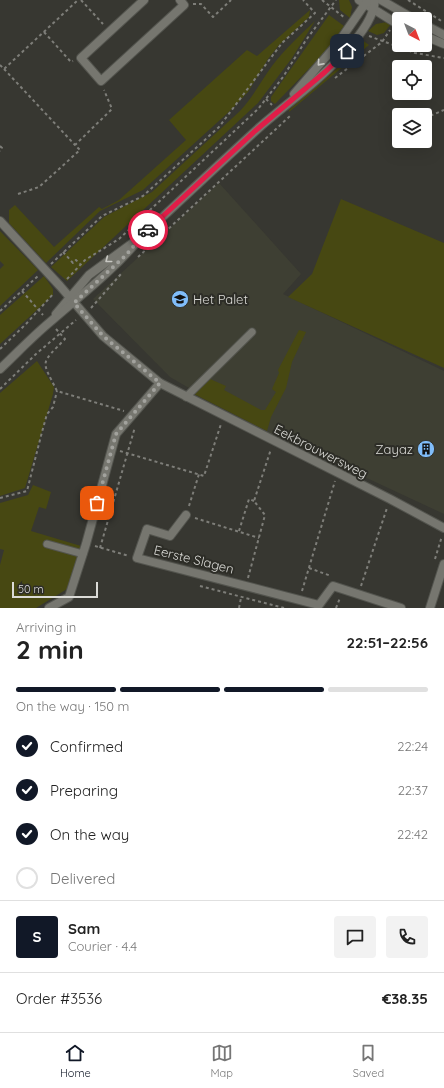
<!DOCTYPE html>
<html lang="en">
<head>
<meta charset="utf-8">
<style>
	body { margin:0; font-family:Quicksand,sans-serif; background:#f2f2f2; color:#222; height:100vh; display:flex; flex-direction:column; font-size:15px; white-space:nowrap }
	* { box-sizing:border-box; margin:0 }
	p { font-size:13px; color:#767676 }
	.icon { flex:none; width:22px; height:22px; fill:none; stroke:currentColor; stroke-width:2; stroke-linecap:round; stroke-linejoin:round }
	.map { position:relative; height:608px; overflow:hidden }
	.drawer { display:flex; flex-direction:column; background:#fff; flex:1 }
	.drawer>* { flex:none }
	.needle { width:26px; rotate:138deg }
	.buttons { position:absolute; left:392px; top:12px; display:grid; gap:8px }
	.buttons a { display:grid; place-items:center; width:40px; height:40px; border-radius:4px; background:#fff; box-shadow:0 4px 16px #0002; font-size:20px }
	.scale { position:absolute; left:12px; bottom:10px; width:86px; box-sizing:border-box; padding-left:4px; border:2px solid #dbdbd7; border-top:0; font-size:11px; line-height:14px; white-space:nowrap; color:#dbdbd7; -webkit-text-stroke:3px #2d2d27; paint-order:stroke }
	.pin { position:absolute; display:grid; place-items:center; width:34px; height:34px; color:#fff; margin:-17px; border-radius:8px; box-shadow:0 2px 6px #0006 }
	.courier { position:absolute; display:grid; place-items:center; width:40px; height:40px; margin:-20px; border:3px solid #e11d48; border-radius:50%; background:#fff; color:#222; box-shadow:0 1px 5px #0007 }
	.overview em { font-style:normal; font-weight:700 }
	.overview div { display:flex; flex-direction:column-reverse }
	.overview { display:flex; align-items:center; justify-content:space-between; height:68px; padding:0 16px }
	h1 { font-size:26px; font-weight:700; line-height:30px }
	.bar { display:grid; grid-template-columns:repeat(4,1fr); gap:6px 4px; align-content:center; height:48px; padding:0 16px }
	.bar i { height:5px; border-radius:3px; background:#e0e0e0 }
	.bar .active { background:#111827 }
	.bar p { grid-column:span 4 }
	.line { display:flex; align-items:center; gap:10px; padding:0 16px; border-top:1px solid #e0e0e0 }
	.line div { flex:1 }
	.round { display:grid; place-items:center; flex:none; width:42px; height:42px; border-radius:4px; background:#f2f2f2 }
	ol { padding:0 16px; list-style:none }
	li { display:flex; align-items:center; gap:12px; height:44px }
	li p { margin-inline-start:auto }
	li .icon { padding:4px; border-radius:50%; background:#111827; color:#fff; stroke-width:4 }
	li:last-child { color:#767676 }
	li i { width:22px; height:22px; border:2px solid #e0e0e0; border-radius:50% }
	.tabs { display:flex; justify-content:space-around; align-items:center; height:56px; border-top:1px solid #e0e0e0; background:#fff; font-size:11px; color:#767676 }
	.tabs a { display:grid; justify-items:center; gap:2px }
	.tabs .active { color:#111827 }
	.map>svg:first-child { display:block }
	.built { fill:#3e3f33 }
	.green { fill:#474812 }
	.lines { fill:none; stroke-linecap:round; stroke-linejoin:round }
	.service-casing { stroke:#53544e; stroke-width:9 }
	.minor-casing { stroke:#53544e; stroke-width:10 }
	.tertiary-casing { stroke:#53544e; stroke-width:10 }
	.path { stroke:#7e7e79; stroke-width:2; stroke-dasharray:3 3; stroke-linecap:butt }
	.service { stroke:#76766f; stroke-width:7 }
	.minor { stroke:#76766f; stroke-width:8 }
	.tertiary { stroke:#76766f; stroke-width:8 }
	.oneway { stroke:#c7c7c2 }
	.done { stroke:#a2a29d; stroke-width:4; stroke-dasharray:0 7.2 }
	.route { stroke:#e11d48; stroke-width:5 }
	.labels { text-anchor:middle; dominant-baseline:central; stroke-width:4; stroke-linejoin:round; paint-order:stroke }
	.poi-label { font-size:13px; fill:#dbdbd7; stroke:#2d2d27; text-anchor:start }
	.street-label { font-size:13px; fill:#dbdbd7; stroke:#2d2d27 }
</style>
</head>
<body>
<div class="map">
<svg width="444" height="608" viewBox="0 0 444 608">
	<rect width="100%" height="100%" fill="#373731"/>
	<polygon class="built" points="219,183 301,274 283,294 444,371 444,514 253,425 170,377 93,299"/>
	<g class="green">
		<polygon points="339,0 349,0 352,7 350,18 340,10"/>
		<polygon points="310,10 309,17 279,45 268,59 248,92 232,109 143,190 100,211 46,263 9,223 9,210 15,205 54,247 99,207 102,209 119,200 186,140 169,120 247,50 257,56"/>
		<polygon points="329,15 344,26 326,51 275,104 271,101 271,97"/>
		<path d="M315,21L292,58L258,103L67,281L51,267L104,217L152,192L240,111C253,97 261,81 272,66C285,49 300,35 315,21Z"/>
		<polygon points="387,22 391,24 384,33 377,35 368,31 376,24"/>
		<polygon points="362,40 369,45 289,112 289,110 341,65"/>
		<polygon points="341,199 444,243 444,368 288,297 312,274"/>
		<polygon points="0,231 38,270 0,306 0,269 4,265 0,261"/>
		<polygon points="44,276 53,289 53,295 0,344 0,315"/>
		<polygon points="299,330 306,332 292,362 286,388 271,417 267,431 194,394 210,379 226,386 224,390 261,410 265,410 276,392 272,389 279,373 278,370"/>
		<polygon points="37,361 54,387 53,394 25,488 0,496 0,393"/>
		<polygon points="33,485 51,492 46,509 39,507 31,531 81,546 67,589 36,608 0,608 0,565 4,550 0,549 0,503 28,495"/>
	</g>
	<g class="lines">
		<defs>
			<g id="service">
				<polyline points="186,397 252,332"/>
				<polyline points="47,544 83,554"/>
			</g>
			<g id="minor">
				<polyline points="144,0 81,58 101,81 184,5 180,0"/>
				<polyline points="0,221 60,286 103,336 160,383 390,499 444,528"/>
				<polyline points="186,515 170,536 147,529 137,558 319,605 333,586 401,608"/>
				<polyline points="49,608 69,597 86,544 116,434 160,383"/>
				<polyline points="430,608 444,564"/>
			</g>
			<g id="tertiary">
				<polyline points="359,0 399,25"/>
				<polyline points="381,0 414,19"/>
				<polyline points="425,25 444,35"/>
				<polyline points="425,36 444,44"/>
				<polyline points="294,94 338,43 365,4 370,0"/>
				<polyline points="56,314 89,275 134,242"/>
				<path d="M0,369C17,353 32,337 50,322C81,295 114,270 140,238C180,201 220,163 261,126C289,102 320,80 345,52C357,39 374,18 375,0"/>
			</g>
		</defs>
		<use href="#service" class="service-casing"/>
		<use href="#minor" class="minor-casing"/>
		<use href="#tertiary" class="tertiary-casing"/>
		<g class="path">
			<polyline points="81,0 103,24"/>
			<polyline points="322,0 345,18"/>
			<polyline points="408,0 443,22"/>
			<polyline points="193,4 201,4 213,17 231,0"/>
			<polyline points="44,32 71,62 73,61"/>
			<polyline points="369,36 415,53 444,58"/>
			<polyline points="0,65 4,69 78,0"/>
			<polyline points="4,69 75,145"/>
			<polyline points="335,78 382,42 390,30"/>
			<polyline points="266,99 272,105"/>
			<polyline points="425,118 444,110"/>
			<polyline points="0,146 2,148 0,151"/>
			<polyline points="18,194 39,187 80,150 75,145 112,109 104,90"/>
			<polyline points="63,252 73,263 76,260 80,264"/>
			<polyline points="138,257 290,116"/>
			<polyline points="51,264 102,216 143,196 219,127 282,43 315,13 303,0"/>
			<polyline points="67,279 85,260 119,239 258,109 283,77 306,40 336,0"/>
			<polyline points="22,291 43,315"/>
			<polyline points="91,308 121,274"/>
			<polyline points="0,311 39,275"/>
			<path d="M56,329L65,339C40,365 41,359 57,391L124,411"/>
			<polyline points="0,349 26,324 54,293"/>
			<polyline points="0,389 36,354 76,320"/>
			<polyline points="120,451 204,476 221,424"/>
			<polyline points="0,498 27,491 42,432 47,414 53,407 57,391"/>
			<polyline points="189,506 199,474"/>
			<polyline points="195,518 259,538"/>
			<polyline points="239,531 249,499 254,501"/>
			<polyline points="95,546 129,556"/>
			<polyline points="100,548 135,427"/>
			<polyline points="435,559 442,536"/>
			<polyline points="309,568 331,576"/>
			<polyline points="248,578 265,515 254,501 271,449"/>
			<polyline points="200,586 284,608"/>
			<polyline points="361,586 387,508"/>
			<polyline points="302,591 335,481"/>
			<polyline points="239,608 241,598"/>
			<polyline points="336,608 340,598"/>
		</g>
		<use href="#service" class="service"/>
		<use href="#minor" class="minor"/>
		<use href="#tertiary" class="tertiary"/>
	</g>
	<defs><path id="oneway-chevron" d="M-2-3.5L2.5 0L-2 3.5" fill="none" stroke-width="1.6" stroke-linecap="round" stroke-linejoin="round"/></defs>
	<g class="oneway">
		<use href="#oneway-chevron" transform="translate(320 63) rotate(131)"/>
		<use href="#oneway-chevron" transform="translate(108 260) rotate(142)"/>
	</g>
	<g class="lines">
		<polyline class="done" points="97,503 116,434 160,383 103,336 74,303 125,256 148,230"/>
		<polyline class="route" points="148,230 255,131 325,72 347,51"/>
	</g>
	<defs>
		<symbol id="school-disc" viewBox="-11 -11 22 22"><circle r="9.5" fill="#80bdfa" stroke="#2d2d27"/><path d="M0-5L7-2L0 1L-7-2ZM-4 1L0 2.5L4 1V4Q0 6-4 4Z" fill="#111"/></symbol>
		<symbol id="building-disc" viewBox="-11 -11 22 22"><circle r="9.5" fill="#80bdfa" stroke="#2d2d27"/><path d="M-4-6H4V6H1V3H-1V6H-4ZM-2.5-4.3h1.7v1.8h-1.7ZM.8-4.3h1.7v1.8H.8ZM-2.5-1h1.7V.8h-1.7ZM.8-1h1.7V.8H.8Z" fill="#111"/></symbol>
	</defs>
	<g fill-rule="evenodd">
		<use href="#school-disc" x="170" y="289" width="20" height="20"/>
		<use href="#building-disc" x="416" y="439" width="20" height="20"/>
	</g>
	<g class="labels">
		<g class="poi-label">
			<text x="193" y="299">Het Palet</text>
			<text x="413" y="449" text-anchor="end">Zayaz</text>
		</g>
		<g class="street-label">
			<text transform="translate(321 451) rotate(27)">Eekbrouwersweg</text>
			<text transform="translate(194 559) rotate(14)">Eerste Slagen</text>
		</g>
	</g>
</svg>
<div class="buttons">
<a><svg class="needle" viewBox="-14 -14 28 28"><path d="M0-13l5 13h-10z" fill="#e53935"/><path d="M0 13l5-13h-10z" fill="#767676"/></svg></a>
<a><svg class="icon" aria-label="locate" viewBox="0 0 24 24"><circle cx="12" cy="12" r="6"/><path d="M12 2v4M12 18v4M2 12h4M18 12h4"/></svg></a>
<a><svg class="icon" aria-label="layers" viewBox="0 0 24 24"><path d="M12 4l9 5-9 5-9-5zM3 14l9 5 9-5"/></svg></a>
</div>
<div class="scale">50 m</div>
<div class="pin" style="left:97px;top:503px;background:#ea580c"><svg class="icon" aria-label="bag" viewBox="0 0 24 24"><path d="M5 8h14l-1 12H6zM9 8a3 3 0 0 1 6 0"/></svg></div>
<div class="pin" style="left:347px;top:51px;background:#1f2937"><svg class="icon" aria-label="home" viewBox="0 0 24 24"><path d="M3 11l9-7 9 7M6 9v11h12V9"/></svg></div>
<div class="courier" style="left:148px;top:230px"><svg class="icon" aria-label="car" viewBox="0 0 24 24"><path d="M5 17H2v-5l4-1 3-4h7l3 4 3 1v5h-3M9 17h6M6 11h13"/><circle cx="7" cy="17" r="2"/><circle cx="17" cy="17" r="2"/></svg></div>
</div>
<section class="drawer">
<div class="overview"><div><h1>2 min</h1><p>Arriving in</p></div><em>22:51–22:56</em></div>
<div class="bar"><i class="active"></i><i class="active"></i><i class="active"></i><i></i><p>On the way · 150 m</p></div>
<ol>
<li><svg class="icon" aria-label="check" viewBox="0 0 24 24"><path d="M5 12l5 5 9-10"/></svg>Confirmed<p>22:24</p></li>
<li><svg class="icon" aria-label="check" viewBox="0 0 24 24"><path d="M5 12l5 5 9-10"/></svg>Preparing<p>22:37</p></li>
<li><svg class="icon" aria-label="check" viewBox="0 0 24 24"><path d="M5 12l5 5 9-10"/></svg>On the way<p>22:42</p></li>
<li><i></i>Delivered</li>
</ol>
<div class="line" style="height:72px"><b class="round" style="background:#111827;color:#fff">S</b><div><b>Sam</b><p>Courier · 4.4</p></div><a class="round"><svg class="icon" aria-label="chat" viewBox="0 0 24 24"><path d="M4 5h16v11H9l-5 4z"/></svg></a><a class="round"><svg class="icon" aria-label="phone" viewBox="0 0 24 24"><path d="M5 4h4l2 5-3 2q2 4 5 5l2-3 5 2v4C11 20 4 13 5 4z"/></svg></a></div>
<div class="line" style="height:52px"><div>Order #3536</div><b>€38.35</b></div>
</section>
<nav class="tabs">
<a class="active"><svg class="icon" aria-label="home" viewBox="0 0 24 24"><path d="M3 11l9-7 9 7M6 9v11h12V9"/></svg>Home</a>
<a><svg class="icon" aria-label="map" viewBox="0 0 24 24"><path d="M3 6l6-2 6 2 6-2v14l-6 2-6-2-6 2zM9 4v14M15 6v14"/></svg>Map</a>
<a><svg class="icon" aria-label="saved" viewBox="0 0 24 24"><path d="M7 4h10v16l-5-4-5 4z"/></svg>Saved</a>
</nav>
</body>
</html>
